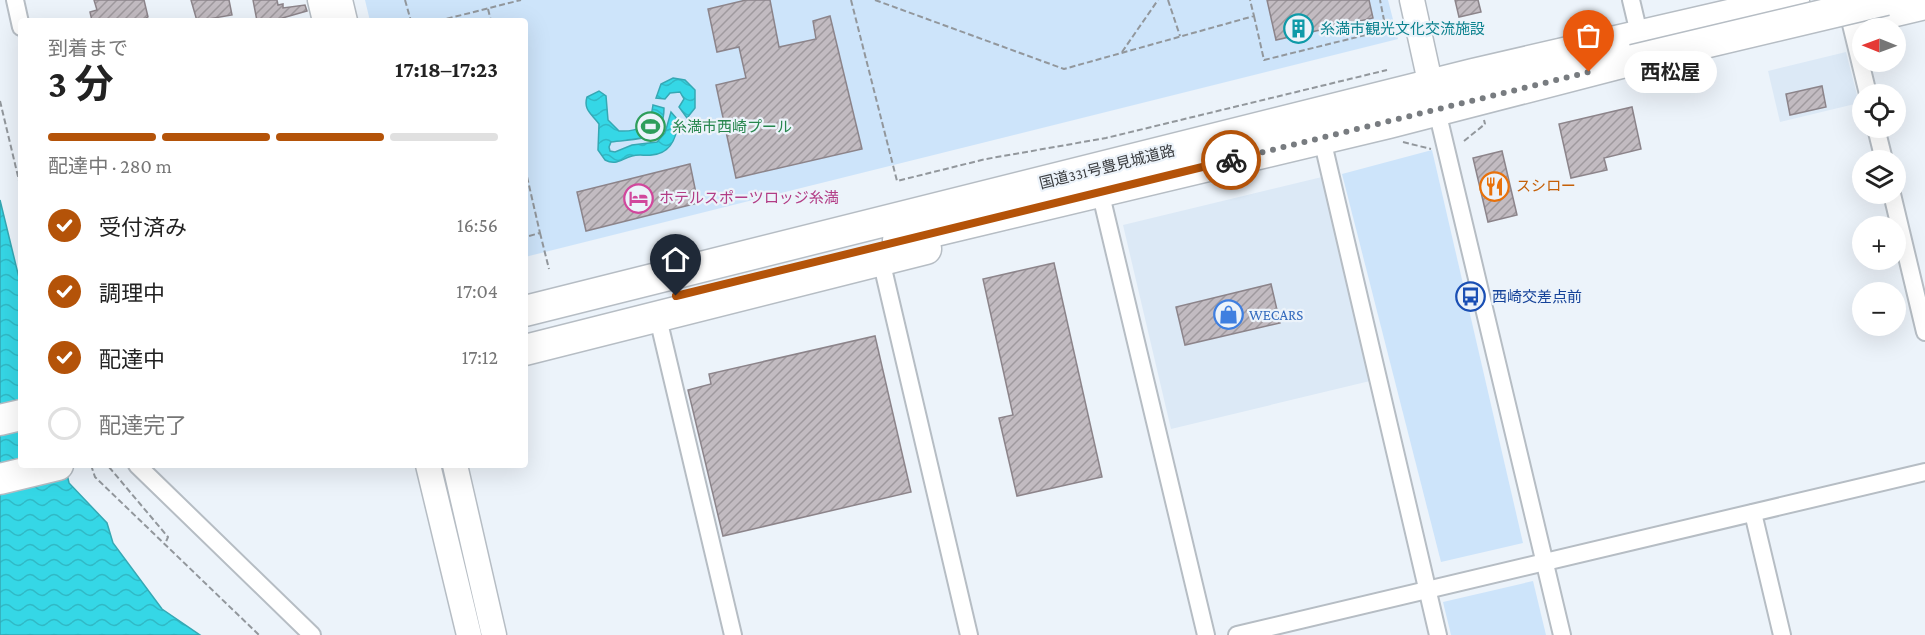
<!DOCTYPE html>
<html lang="ja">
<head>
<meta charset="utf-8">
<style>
	body { margin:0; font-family:"Crimson Pro","Noto Sans JP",serif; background:#f2f2f2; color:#222; height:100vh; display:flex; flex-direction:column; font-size:22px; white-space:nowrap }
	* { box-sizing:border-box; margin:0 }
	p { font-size:20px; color:#767676 }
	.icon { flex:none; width:33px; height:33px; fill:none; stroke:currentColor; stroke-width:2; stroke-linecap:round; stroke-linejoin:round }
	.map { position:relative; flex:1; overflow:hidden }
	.side { position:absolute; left:18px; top:18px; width:510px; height:450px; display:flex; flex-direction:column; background:#fff; border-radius:6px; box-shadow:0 6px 24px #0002 }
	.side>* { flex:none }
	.needle { width:39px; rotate:271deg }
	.buttons { position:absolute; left:1852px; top:18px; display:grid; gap:12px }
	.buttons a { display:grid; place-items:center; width:54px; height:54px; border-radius:50%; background:#fff; box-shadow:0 6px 24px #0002; font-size:30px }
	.pin { position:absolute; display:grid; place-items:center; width:51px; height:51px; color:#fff; margin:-62px -26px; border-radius:50% 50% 50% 0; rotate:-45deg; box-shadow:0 0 6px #0007 }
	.pin .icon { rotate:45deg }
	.courier { position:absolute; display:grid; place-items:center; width:60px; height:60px; margin:-30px; border:4px solid #b45309; border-radius:50%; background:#fff; color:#222; box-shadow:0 2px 8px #0007 }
	.bubble { position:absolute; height:42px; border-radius:21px; background:#fff; box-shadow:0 6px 24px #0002; font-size:20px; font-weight:700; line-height:42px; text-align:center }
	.head em { font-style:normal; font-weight:700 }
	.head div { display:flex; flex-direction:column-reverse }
	.head { display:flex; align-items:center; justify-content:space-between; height:102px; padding:0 30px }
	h1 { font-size:39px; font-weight:700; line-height:45px }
	.bar { display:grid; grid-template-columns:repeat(4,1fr); gap:9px 6px; align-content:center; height:72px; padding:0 30px }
	.bar i { height:8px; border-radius:4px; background:#e0e0e0 }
	.bar .selected { background:#b45309 }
	.bar p { grid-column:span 4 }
	ol { padding:0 30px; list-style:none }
	li { display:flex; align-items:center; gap:18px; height:66px }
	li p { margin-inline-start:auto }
	li .icon { padding:6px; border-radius:50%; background:#b45309; color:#fff; stroke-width:4 }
	li:last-child { color:#767676 }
	li i { width:33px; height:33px; border:3px solid #e0e0e0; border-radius:50% }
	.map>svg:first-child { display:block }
	.built { fill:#dce9f6 }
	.park { fill:#cde4fa }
	.water { fill:url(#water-waves); stroke:#36a8b4; stroke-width:1.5 }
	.building { fill:url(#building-hatch); stroke:#8c848a; stroke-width:1.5 }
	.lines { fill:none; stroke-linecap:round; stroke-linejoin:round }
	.street-casing { stroke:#b6bdc4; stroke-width:20 }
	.secondary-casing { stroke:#b6bdc4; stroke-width:27 }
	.highway-casing { stroke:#b6bdc4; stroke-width:33 }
	.path { stroke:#92979c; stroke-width:2; stroke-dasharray:6 3; stroke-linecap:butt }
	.street { stroke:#fff; stroke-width:16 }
	.secondary { stroke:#fff; stroke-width:24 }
	.highway { stroke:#fff; stroke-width:30 }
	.highway-bridge-casing { stroke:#b6bdc4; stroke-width:33; stroke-linecap:butt }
	.highway-bridge { stroke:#fff; stroke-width:30 }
	.done { stroke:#787c80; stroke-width:6; stroke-dasharray:0 10.8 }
	.route { stroke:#b45309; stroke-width:8 }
	.labels { text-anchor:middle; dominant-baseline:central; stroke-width:4.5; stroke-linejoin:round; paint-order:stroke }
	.culture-label { font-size:15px; fill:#0d838f; stroke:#ecf3fa; text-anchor:start }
	.leisure-label { font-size:15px; fill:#27864d; stroke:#ecf3fa; text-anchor:start }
	.street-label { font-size:15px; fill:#3a3c3f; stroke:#ecf3fa }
	.food-label { font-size:15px; fill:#c56008; stroke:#ecf3fa; text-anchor:start }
	.hotel-label { font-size:15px; fill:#b23c85; stroke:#ecf3fa; text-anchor:start }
	.transit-label { font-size:15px; fill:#164399; stroke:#ecf3fa; text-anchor:start }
	.shop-label { font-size:15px; fill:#366cbe; stroke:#ecf3fa; text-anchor:start }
</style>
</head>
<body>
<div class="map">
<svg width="1925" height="635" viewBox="0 0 1925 635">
	<defs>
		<pattern id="water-waves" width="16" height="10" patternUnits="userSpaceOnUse" patternTransform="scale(1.5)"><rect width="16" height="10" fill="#35d7e6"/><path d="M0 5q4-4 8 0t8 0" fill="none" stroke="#30b9c6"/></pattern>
		<pattern id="building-hatch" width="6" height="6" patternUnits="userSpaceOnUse" patternTransform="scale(1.5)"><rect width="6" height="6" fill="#c2bbc1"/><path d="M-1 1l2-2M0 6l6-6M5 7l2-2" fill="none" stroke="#9f999e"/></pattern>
	</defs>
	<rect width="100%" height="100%" fill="#ecf3fa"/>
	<g class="built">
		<polygon points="1846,52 1859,103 1780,122 1768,71"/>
		<polygon points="1322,177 1370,381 1171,429 1123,225"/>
	</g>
	<g class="park">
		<polygon points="365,0 1388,0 1398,39 525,257 525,21 370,21"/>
		<polygon points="1432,150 1523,543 1441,562 1342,174"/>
		<polygon points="1533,581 1546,635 1451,635 1443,602"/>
	</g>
	<g class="water">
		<polygon points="673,78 685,80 695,90 695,108 687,118 679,107 684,99 680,92 670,93 665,99 656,98 661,84"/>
		<path d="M599,91L606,96L608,120L619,131C638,132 651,126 653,105L664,108C664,144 634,138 611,142L609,147L610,151L615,152L632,145L657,142L665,133L671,112L678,120C677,137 672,153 652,155C645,156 639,154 632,156C621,159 616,166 605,160L598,150L599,124C592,114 583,110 587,97Z"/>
		<polygon points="0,200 21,286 21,465 65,465 69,483 107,523 113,543 162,609 200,635 0,635"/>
	</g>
	<g class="building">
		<polygon points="94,0 144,0 148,17 141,21 92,21 90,12 97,10"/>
		<polygon points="191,0 229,0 232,15 197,21"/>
		<polygon points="253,0 277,0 278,5 283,4 283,8 305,5 307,11 272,21 257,21"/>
		<polygon points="746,0 770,0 779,47 816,39 813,21 830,16 862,149 736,178 716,85 746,78 739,47 717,52 708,9"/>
		<polygon points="1267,0 1369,0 1373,18 1276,40"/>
		<polygon points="1455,0 1478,0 1481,12 1459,17"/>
		<polygon points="1822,86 1826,107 1790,115 1786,94"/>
		<polygon points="1632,107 1641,149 1604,158 1607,170 1571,178 1559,124"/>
		<polygon points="1502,151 1517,215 1488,222 1473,158"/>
		<polygon points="690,164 698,203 586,231 577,192"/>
		<polygon points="1054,263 1102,477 1017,496 999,418 1013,415 983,279"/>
		<polygon points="1271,284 1280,323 1185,345 1176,307"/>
		<polygon points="875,336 911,492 723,536 688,390 711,384 709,374"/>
	</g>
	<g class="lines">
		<defs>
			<g id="street">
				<polyline points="15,0 21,27"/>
				<polyline points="1631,0 1636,21"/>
				<polyline points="1848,12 1868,94"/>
				<polyline points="1437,111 1562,635"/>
				<polyline points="1876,128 1884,160"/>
				<polyline points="1322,139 1438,635"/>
				<polyline points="1100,191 1206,635"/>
				<polyline points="1892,194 1925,332"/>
				<polyline points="881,260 969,635"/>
				<polyline points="657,314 733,635"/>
				<polyline points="137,465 312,635"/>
				<polyline points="1753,513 1782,635"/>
				<polyline points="1237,635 1925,472"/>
			</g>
			<g id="secondary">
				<polyline points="320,0 325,21"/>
				<polyline points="340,0 345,21"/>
				<polyline points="1412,0 1434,100"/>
				<polyline points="428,465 469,635"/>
				<polyline points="455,465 494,635"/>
			</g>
			<g id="highway">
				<polyline points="1858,20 1925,4"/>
				<polyline points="898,240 1389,123 1633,60"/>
				<polyline points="525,311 1473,74 1794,0"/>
				<polyline points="525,350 926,249"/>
				<polyline points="0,420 21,415"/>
				<polyline points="0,479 58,465"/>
			</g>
		</defs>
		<use href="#street" class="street-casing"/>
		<use href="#secondary" class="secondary-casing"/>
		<use href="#highway" class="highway-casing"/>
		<g class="path">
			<polyline points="405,0 411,21"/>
			<polyline points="851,0 897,181 986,159 1106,138 1387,70"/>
			<polyline points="875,0 1064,69 1254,16 1250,0"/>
			<polyline points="1168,0 1180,36"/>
			<polyline points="488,9 491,21"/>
			<polyline points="1254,16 1264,60 1386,30 1380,0"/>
			<polyline points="438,21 521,0"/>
			<polyline points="1122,52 1158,0"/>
			<polyline points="0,101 21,189"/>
			<polyline points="1464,141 1485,124 1484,120"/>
			<polyline points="1403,142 1431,149"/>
			<polyline points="525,168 540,233 525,237"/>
			<polyline points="540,233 549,269"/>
			<polyline points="91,465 95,477 259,635"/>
			<polyline points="109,467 168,537 165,544"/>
		</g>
		<use href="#street" class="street"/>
		<use href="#secondary" class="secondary"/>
		<use href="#highway" class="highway"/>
		<defs>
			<polyline id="highway-bridge" points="1633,60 1886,0"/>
		</defs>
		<use href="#highway-bridge" class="highway-bridge-casing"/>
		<use href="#highway-bridge" class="highway-bridge"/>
	</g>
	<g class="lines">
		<polyline class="done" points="1231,160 1589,72"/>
		<polyline class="route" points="676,296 1231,160"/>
	</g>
	<defs>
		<symbol id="building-ring" viewBox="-11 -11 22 22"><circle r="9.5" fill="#ecf3fa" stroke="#0f9aa8" stroke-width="1.5"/><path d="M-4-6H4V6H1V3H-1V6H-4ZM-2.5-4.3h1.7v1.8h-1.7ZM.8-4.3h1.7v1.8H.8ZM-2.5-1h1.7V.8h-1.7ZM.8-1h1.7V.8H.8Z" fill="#0f9aa8"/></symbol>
		<symbol id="stadium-ring" viewBox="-11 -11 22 22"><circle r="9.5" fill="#ecf3fa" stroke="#2e9e5b" stroke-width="1.5"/><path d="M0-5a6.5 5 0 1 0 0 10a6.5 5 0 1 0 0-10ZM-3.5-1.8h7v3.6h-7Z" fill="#2e9e5b"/></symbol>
		<symbol id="restaurant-ring" viewBox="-11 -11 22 22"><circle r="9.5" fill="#ecf3fa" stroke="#e8710a" stroke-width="1.5"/><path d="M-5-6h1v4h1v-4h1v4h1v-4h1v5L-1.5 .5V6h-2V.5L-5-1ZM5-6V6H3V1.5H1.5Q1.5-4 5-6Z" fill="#e8710a"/></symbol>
		<symbol id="hotel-ring" viewBox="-11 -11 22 22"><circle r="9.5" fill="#ecf3fa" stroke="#d1479c" stroke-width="1.5"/><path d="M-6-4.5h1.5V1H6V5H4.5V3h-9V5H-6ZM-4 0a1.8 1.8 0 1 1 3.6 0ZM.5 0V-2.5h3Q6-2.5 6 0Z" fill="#d1479c"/></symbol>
		<symbol id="bus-ring" viewBox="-11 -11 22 22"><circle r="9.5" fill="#ecf3fa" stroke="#1a4fb4" stroke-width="1.5"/><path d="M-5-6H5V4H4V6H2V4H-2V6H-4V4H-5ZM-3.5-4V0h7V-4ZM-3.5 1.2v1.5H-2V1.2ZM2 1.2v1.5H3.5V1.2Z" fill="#1a4fb4"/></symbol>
		<symbol id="shop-ring" viewBox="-11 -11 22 22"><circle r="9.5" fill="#ecf3fa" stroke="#3f7fe0" stroke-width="1.5"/><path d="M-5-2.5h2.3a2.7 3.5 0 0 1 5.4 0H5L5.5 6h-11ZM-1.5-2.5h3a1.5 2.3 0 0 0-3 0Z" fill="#3f7fe0"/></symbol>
	</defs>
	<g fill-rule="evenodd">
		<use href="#building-ring" x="1282" y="12" width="33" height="33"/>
		<use href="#stadium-ring" x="634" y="110" width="33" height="33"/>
		<use href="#restaurant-ring" x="1478" y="170" width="33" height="33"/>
		<use href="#hotel-ring" x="622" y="182" width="33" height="33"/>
		<use href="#bus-ring" x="1454" y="280" width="33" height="33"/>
		<use href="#shop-ring" x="1212" y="298" width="33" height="33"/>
	</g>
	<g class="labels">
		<g class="culture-label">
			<text x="1320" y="29">糸満市観光文化交流施設</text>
		</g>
		<g class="leisure-label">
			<text x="672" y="127">糸満市西崎プール</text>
		</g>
		<g class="street-label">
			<text transform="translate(1107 167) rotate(-14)">国道331号豊見城道路</text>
		</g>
		<g class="food-label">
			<text x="1516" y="186">スシロー</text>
		</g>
		<g class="hotel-label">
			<text x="659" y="198">ホテルスポーツロッジ糸満</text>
		</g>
		<g class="transit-label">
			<text x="1492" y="297">西崎交差点前</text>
		</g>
		<g class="shop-label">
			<text x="1249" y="315">WECARS</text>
		</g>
	</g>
</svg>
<div class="buttons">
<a><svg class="needle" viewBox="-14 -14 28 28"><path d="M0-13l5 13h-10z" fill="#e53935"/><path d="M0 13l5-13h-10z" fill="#767676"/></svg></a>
<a><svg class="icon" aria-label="locate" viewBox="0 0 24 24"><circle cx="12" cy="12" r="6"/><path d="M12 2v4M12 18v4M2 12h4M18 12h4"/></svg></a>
<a><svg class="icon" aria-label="layers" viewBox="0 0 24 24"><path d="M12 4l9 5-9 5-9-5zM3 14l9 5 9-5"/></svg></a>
<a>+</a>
<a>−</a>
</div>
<div class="pin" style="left:1589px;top:72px;background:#ea580c"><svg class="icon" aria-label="bag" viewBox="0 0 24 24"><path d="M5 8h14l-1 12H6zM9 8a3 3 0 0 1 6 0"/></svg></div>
<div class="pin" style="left:676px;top:296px;background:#1f2937"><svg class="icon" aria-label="home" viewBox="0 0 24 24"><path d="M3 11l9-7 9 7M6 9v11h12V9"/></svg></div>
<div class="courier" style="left:1231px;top:160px"><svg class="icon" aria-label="bike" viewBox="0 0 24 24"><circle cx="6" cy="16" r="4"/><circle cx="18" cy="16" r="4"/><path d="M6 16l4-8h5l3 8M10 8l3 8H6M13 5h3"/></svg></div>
<div class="bubble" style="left:1624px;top:51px;width:93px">西松屋</div>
<section class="side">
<div class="head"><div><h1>3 分</h1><p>到着まで</p></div><em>17:18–17:23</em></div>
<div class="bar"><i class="selected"></i><i class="selected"></i><i class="selected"></i><i></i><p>配達中 · 280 m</p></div>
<ol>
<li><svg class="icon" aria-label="check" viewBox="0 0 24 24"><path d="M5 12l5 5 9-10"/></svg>受付済み<p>16:56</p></li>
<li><svg class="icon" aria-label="check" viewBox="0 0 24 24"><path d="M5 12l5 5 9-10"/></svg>調理中<p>17:04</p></li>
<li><svg class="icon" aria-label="check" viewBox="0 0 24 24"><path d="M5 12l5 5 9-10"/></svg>配達中<p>17:12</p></li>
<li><i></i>配達完了</li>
</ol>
</section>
</div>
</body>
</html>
